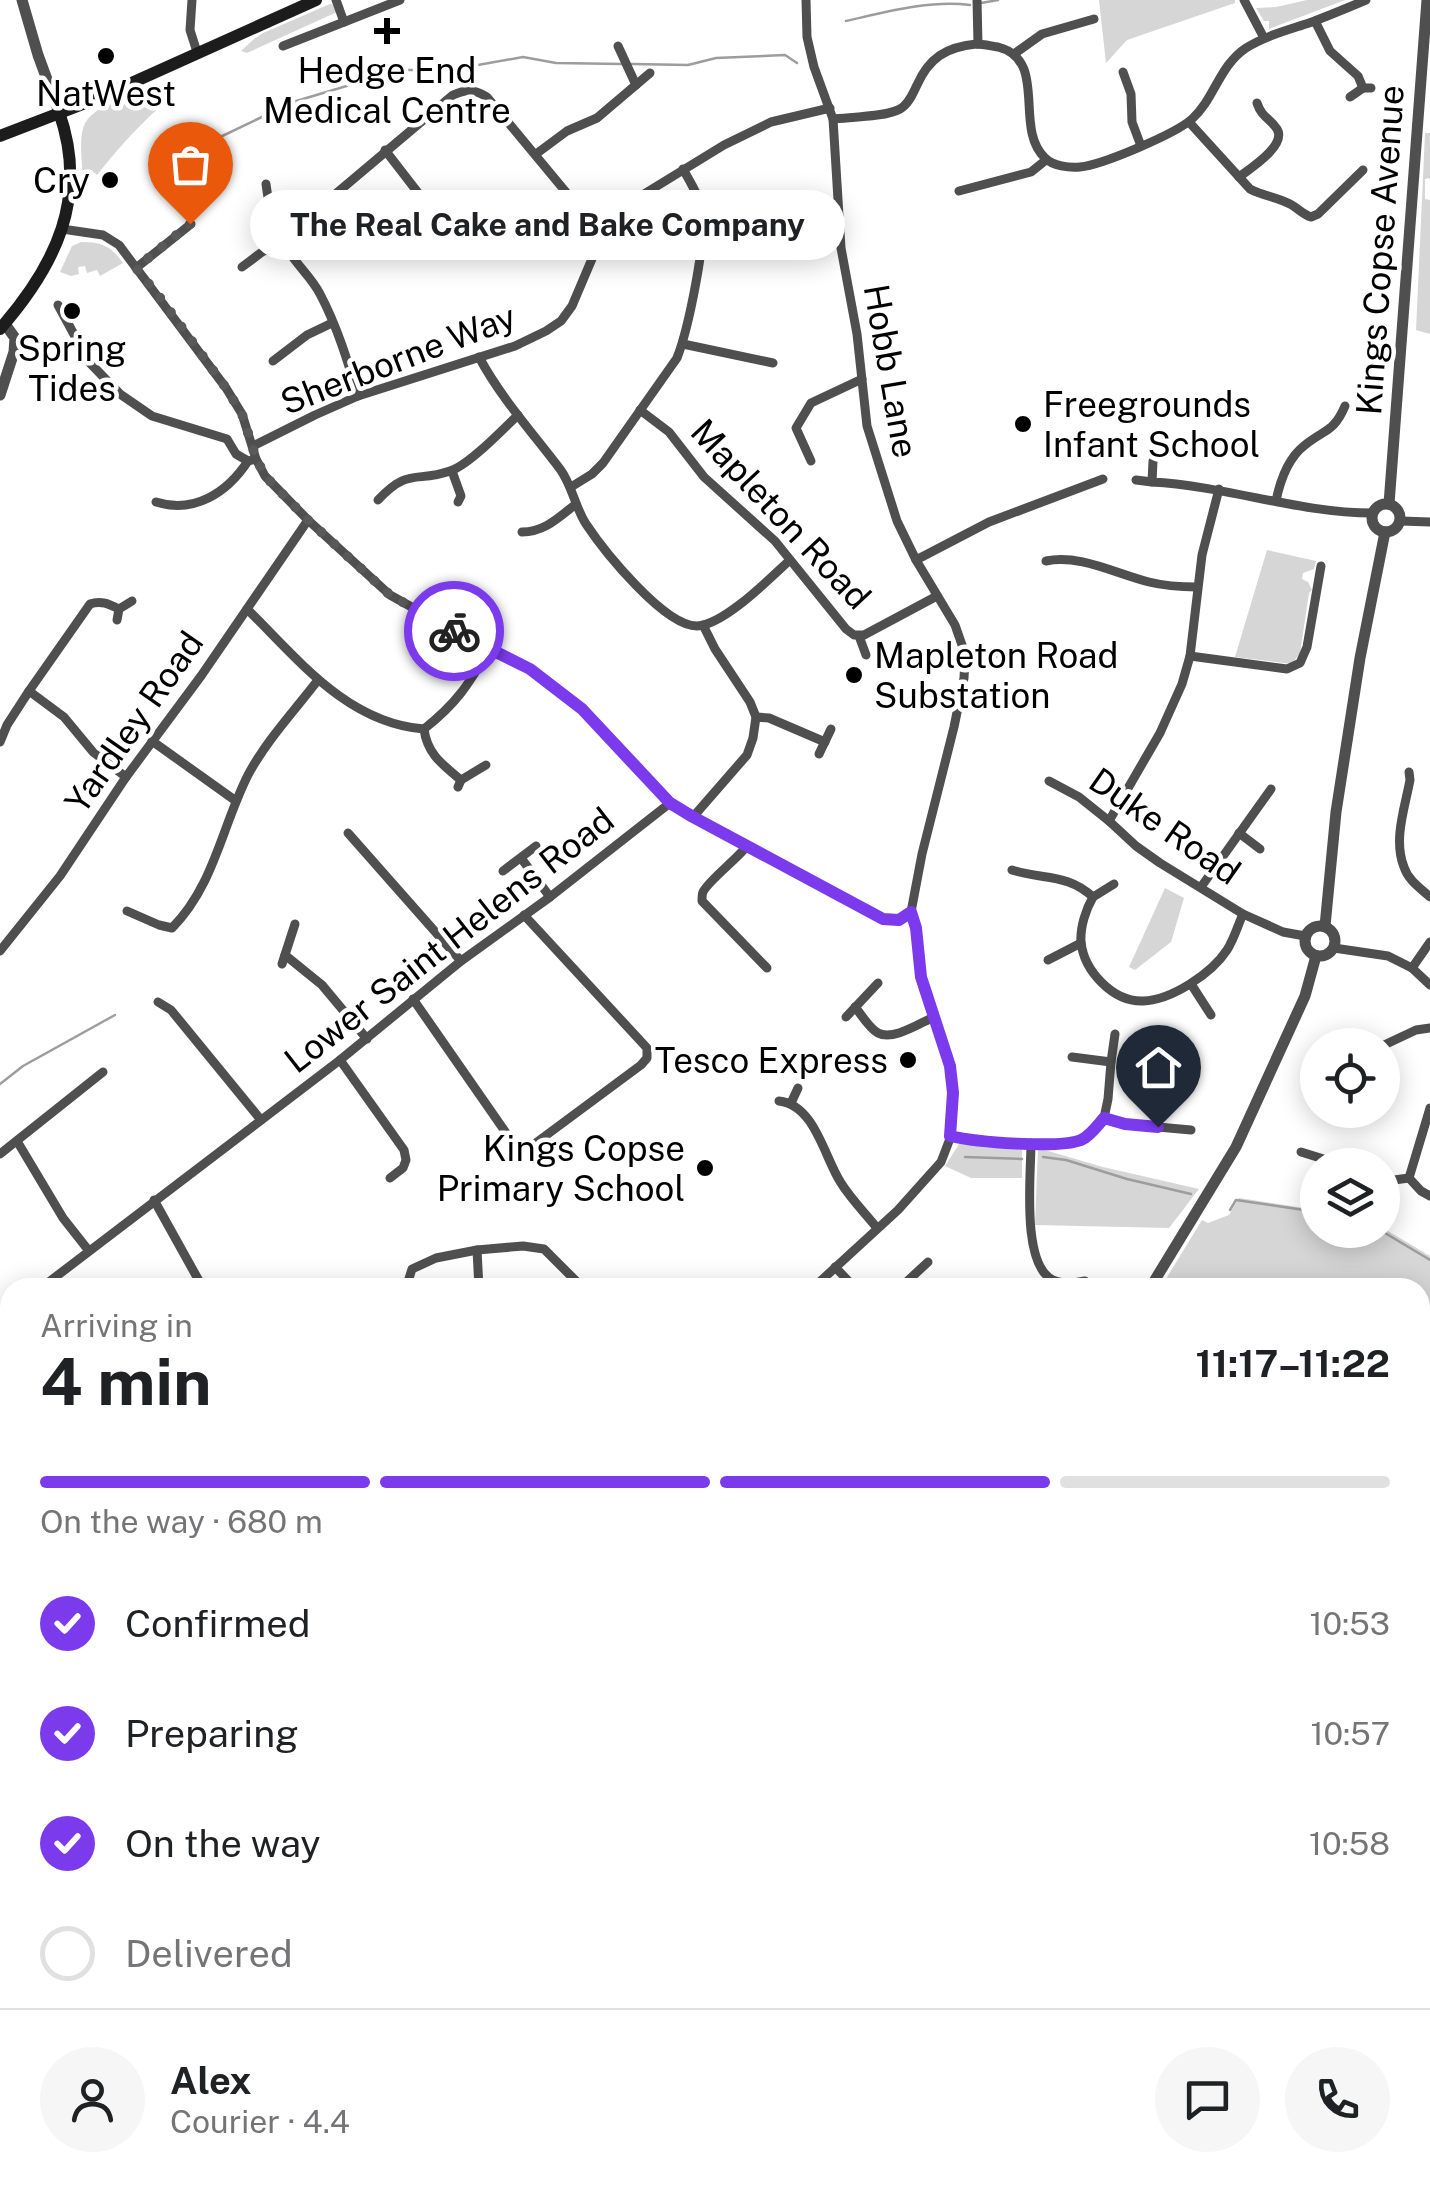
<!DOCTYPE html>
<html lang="en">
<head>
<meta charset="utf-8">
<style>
	body { margin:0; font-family:"Public Sans",sans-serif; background:#f6f6f6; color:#202124; height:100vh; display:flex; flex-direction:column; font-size:38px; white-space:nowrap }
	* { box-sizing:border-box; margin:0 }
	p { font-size:32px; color:#757577 }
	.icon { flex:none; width:55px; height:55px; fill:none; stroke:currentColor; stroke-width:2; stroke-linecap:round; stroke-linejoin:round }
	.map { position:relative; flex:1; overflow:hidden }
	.sheet { position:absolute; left:0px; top:1278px; width:1430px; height:932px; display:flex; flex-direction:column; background:#fff; border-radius:30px 30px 0 0; box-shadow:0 5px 25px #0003 }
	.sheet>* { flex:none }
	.buttons { position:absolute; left:1300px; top:1028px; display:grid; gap:20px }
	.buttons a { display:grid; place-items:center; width:100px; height:100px; border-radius:50%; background:#fff; box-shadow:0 5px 25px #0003; font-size:50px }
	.pin { position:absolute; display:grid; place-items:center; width:85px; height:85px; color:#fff; margin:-102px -42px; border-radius:50% 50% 50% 0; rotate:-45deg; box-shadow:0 0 10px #0007 }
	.pin .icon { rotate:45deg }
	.courier { position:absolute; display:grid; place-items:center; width:100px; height:100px; margin:-50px; border:8px solid #7c3aed; border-radius:50%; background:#fff; color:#222; box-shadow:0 2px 12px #0007 }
	.bubble { position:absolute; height:70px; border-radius:35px; background:#fff; box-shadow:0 5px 25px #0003; font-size:32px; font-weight:700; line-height:70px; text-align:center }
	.head em { font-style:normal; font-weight:700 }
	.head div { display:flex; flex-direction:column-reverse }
	.head { display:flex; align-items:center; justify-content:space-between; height:170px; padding:0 40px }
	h1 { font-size:65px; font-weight:700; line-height:75px }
	.bar { display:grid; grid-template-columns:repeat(4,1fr); gap:15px 10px; align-content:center; height:120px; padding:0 40px }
	.bar i { height:12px; border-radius:8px; background:#e0e0e0 }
	.bar .active { background:#7c3aed }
	.bar p { grid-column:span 4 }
	.line { display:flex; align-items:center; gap:25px; padding:0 40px; border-top:2px solid #e0e0e0 }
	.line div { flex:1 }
	.round { display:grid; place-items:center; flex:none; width:105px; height:105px; border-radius:52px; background:#f6f6f6 }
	ol { padding:0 40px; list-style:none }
	li { display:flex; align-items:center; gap:30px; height:110px }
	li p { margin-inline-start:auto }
	li .icon { padding:10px; border-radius:50%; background:#7c3aed; color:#fff; stroke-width:4 }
	li:last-child { color:#757577 }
	li i { width:55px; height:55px; border:5px solid #e0e0e0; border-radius:50% }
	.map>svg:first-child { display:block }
	.green { fill:#d6d6d6 }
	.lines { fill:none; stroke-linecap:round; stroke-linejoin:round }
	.stream { stroke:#9d9d9d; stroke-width:2.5 }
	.minor { stroke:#4f4f4f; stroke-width:9 }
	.tertiary { stroke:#4f4f4f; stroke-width:11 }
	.secondary { stroke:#1c1c1c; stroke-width:12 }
	.done { stroke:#595959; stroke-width:10; stroke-dasharray:0 18 }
	.route { stroke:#7c3aed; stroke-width:12 }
	.poi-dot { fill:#000; stroke:#fff; stroke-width:4 }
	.labels { text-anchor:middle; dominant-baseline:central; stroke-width:9; stroke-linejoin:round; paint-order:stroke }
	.poi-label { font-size:35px; fill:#000; stroke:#fff }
	.street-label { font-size:35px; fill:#000; stroke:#fff }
</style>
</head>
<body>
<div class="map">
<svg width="1430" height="2208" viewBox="0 0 1430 2208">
	<rect width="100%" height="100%" fill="#fff"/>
	<g class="green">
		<polygon points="1099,0 1235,0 1235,3 1127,40 1106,63"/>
		<polygon points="1307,0 1345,0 1269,29 1269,21 1264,21 1256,8 1276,7"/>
		<polygon points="330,4 332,4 337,12 247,53 241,51 254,39 263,33"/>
		<path d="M158,90L169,92L172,97C143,120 120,146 97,175L92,171L83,175C78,116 81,117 133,93L138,97Z"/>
		<polygon points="1425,133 1430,133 1430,178 1425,179 1425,199 1430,200 1430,334 1416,330"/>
		<path d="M81,242C102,242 111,246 123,263L100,276L97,270L87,273L85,266L78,267L79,274L71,276L60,272L72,246Z"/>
		<polygon points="1267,550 1316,561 1314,569 1303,573 1302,579 1308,582 1312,590 1309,593 1300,653 1292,664 1235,657"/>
		<polygon points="1165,888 1184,898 1171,942 1135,970 1129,967"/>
		<polygon points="959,1144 1022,1147 1022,1178 971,1178 945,1166"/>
		<polygon points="1038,1148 1103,1167 1199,1189 1169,1228 1035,1225"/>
		<polygon points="1239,1198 1317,1210 1318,1230 1383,1228 1430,1256 1430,1905 1420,1906 1420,1288 1161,1287 1202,1220 1208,1223 1229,1215"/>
		<polygon points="10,1811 10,2011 0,2010 0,1839"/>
		<polygon points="1430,1923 1430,2208 602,2208 612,2200 1420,2200 1420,1924"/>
	</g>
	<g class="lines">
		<g class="stream">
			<polyline points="981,3 998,0"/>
			<path d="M846,21C886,12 929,0 970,5"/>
			<polyline points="632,64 688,65 716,58 785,55 797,63"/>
			<polyline points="216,139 293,102 400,70 450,70 523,57 556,63 622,64"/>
			<polyline points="0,1084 23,1066 115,1015"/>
			<polyline points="965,1157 1022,1159"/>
			<polyline points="1043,1157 1066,1160 1127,1179 1191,1194"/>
			<polyline points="1230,1210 1236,1200 1318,1212"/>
			<polyline points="1380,1230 1430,1260"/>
			<polyline points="0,1891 10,1897"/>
			<polyline points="776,2200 783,2208"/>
		</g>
		<g class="minor">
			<polyline points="192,0 190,30 197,52"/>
			<polyline points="336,0 344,22"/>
			<polyline points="806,0 807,37 814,67 833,119 841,248 857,334 867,426 897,521 916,560 955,625 962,645 965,659 964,678 954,727 922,854 911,912"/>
			<polyline points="977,0 978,44"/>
			<polyline points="1244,0 1264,38"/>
			<polyline points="1315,21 1330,51 1358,76 1363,88"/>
			<polyline points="283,46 400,0"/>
			<polyline points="618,46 636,85"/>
			<polyline points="1014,54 1042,34 1094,19"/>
			<polyline points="1123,72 1131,94 1132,122 1141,146"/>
			<polyline points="1350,97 1363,88 1371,88"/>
			<path d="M833,119C850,117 886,117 900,109C909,104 913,93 917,85C929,58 946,47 976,44C983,44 991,46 998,47C1049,60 1013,128 1045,158C1053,166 1069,168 1080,167C1102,165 1175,134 1192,119C1215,98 1219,66 1246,48C1265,36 1288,30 1309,23C1328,16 1347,8 1366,0"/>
			<path d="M1189,122L1250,189C1263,196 1277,197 1290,204C1298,208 1302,214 1311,217L1318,214L1363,170"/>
			<polyline points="385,150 419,194 430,220 457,248"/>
			<polyline points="536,154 567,131 597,118 650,73"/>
			<path d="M1239,177C1251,168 1287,145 1277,129C1269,117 1262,118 1257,103"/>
			<path d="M266,184C269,210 277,234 292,256C301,269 313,280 320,294C337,326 348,362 358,396"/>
			<polyline points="959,191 1031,172 1046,160"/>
			<polyline points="62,229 103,235 119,245 226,388 242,414 256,459 265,476 308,520 390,595 489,650 530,669 581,709 670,803 693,817 883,919 899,921 911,912"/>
			<path d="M277,230L313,213L453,95C466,89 474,89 487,97L580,209L593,224L606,233"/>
			<polyline points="242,267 262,252 283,241"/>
			<polyline points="136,268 191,224"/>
			<polyline points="58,305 89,362 120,394 152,416 227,439 236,454 248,461 256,459"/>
			<polyline points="683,344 773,363"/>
			<path d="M479,357C501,398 532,432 560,469C572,485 575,507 586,524C604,551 664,626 697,626C724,625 769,579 790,560"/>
			<polyline points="273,361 307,335 332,323"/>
			<polyline points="640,410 669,432 704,477 775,541 846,629 854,635 864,635 937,596"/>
			<polyline points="253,446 315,415 358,396 515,346 546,331 561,321 572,306 597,247 606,233 618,217 644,194 724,145 771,122 830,108"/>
			<polyline points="811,461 796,428 811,403 862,379"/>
			<path d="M1153,461L1152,482C1227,486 1298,513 1373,513"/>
			<polyline points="452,471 461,496 458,502"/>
			<polyline points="1136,480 1152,482"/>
			<path d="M571,487L592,474L603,463L677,358C688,330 707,240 702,212C700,197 690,182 683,169"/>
			<path d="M378,500C409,467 416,483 450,471C469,465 502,430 518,415"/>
			<path d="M1276,501C1280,481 1288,458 1305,445C1325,429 1334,432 1345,406"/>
			<path d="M156,502C194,514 227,493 248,461"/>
			<polyline points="1401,521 1430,522"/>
			<path d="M522,532C545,532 559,517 576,504"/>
			<polyline points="916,560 989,522 1103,479"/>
			<path d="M1046,561C1080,554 1116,574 1149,582C1165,586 1181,587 1197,587"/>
			<path d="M247,609C298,659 347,723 424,729C457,703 468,685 489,650"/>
			<polyline points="117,620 119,609 132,601"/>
			<polyline points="859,636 866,655"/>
			<polyline points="964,653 974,655 1021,651"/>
			<polyline points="1190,656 1287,669 1300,663 1307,647 1321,566"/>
			<polyline points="29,691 64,717 93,752 126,777"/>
			<polyline points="756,717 769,718 825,742"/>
			<path d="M424,729C427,754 443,765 461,780"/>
			<polyline points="152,741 236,801"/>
			<path d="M0,742L7,725L29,691L90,604C101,600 109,604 119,609"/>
			<polyline points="819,754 831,729"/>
			<path d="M1409,772L1410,780C1405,807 1393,840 1404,867C1408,880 1420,888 1430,897"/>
			<polyline points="1049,781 1079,797 1109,821 1136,846 1160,863 1243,914 1283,932 1305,936"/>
			<polyline points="458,787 461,780 486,765"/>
			<polyline points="693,817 747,755 753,738 756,717 750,702 715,649 703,625"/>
			<polyline points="1109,821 1160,733 1182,684 1190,656 1202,555 1219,489"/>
			<polyline points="348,833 461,961"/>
			<polyline points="1239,833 1260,849"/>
			<path d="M747,846C738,858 707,882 703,892C702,894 702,898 702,901L767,968"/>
			<polyline points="521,858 550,897"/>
			<path d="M1012,870C1043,880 1067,873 1093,897C1086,909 1080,927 1081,942C1084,971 1113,1002 1143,1001C1172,1000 1212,973 1227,950C1234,939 1238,925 1243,914"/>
			<polyline points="503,871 536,846"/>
			<polyline points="1201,887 1271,789"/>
			<polyline points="1093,897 1114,884"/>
			<path d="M127,911L159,925L172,928C214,886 222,826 248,775C266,741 295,710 318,680"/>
			<polyline points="1334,948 1388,956 1412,968 1430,985"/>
			<polyline points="0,951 60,876 126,777 201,676 308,520"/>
			<polyline points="285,955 322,985 367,1039"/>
			<polyline points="1048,960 1081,943"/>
			<polyline points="282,964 295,924"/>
			<polyline points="1412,968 1430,942"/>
			<polyline points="1191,984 1211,1015"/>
			<polyline points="413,999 511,1140 523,1147 533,1145 641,1065 647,1058 647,1048 524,915"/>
			<polyline points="158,1002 171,1010 261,1120"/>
			<path d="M855,1007C861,1014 869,1028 878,1033C893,1041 920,1023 934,1017"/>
			<polyline points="846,1017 878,983"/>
			<polyline points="1382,1046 1416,1030 1430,1028"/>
			<polyline points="1072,1057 1111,1062 1108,1099 1104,1118"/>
			<polyline points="340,1060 404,1150 406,1160 403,1168 390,1178"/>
			<polyline points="1111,1062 1115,1034"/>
			<path d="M779,1101C815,1105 824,1157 841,1183C851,1199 865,1213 877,1228"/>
			<polyline points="791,1103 798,1088"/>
			<polyline points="1430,1108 1409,1178 1421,1191 1430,1196"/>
			<path d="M951,1136C976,1142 1058,1149 1081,1140C1090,1136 1097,1126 1104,1118L1125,1124L1191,1130"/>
			<polyline points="17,1141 63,1218 89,1251"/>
			<path d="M1031,1143C1031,1174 1021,1265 1053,1280C1063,1285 1075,1283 1085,1281"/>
			<polyline points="1301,1152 1343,1165"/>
			<polyline points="0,1154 103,1072"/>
			<polyline points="1382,1177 1394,1180 1409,1178"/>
			<polyline points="154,1200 203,1288"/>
			<polyline points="477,1250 479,1288"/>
			<polyline points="835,1267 855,1288"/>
			<polyline points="41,1288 340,1060 461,961 550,897 670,803"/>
			<polyline points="406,1288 412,1269 436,1258 477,1250 523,1246 544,1249 583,1288"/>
			<polyline points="813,1288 898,1210 941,1162 951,1136 953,1093 951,1067 921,977 916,928 911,912"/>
			<polyline points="900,1288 928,1262"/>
			<polyline points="0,1316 10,1309"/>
			<polyline points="0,1392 10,1409"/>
			<polyline points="0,1479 10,1474"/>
			<polyline points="0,2097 10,2099"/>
			<polyline points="345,2208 347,2200"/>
			<polyline points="459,2208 461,2200"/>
		</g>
		<g class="tertiary">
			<polyline points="22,0 38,55 59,112"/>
			<polyline points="0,395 14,352 15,338 5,324"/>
			<circle cx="1386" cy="518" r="14"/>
			<polyline points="1389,504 1427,0"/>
			<circle cx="1320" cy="941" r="15"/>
			<polyline points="1325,926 1336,812 1360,658 1385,532"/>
			<polyline points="1150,1288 1236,1147 1305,996 1316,956"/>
			<polyline points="0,1727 10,1731"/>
			<polyline points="0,2183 10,2185"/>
		</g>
		<g class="secondary">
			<polyline points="0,136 96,99 316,0"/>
			<path d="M0,329C56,265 89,197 59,112"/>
		</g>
	</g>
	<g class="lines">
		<polyline class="done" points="190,224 136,268 162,300 226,388 242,414 256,458 265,476 308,520 390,595 454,631"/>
		<path class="route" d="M454,631L530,669L582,709L670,803L693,817L883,919L899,920L911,912L916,928L921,977L950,1066L953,1093L950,1136C976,1142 1058,1149 1081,1140C1090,1136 1097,1126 1104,1118L1125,1124L1158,1127"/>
	</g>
	<g class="poi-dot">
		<path d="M382 16h10v10h10v10h-10v10h-10v-10h-10v-10h10z"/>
		<circle cx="106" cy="56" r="10"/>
		<circle cx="110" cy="180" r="10"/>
		<circle cx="72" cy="311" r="10"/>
		<circle cx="1023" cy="424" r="10"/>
		<circle cx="854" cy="675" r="10"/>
		<circle cx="908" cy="1060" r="10"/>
		<circle cx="705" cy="1168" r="10"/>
	</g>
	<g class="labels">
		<g class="poi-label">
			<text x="387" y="70">Hedge End<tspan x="387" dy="40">Medical Centre</tspan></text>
			<text x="106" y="93">NatWest</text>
			<text x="90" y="180" text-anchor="end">Cry</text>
			<text x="72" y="348">Spring<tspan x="72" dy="40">Tides</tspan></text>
			<text x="1043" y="404" text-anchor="start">Freegrounds<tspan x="1043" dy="40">Infant School</tspan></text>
			<text x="874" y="655" text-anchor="start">Mapleton Road<tspan x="874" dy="40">Substation</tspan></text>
			<text x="888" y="1060" text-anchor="end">Tesco Express</text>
			<text x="685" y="1148" text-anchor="end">Kings Copse<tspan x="685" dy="40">Primary School</tspan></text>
		</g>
		<g class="street-label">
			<text transform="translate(1380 250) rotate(-86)">Kings Copse Avenue</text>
			<text transform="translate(398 359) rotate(-21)">Sherborne Way</text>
			<text transform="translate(891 371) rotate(80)">Hobb Lane</text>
			<text transform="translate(781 514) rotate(47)">Mapleton Road</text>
			<text transform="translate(134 722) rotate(-55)">Yardley Road</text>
			<text transform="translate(1165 826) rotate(35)">Duke Road</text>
			<text transform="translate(449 940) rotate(-38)">Lower Saint Helens Road</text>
		</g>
	</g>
</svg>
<div class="buttons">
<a><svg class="icon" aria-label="locate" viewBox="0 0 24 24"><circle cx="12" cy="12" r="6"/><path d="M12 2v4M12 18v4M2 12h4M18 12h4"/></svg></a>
<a><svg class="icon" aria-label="layers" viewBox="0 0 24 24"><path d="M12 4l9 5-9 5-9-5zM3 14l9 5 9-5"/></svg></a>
</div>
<div class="pin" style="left:190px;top:224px;background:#ea580c"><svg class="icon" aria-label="bag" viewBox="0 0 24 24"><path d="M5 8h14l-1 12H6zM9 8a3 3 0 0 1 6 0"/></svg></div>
<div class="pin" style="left:1158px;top:1127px;background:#1f2937"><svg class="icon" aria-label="home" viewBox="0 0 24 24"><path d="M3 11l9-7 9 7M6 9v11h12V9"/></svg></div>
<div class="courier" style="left:454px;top:631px"><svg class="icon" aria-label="bike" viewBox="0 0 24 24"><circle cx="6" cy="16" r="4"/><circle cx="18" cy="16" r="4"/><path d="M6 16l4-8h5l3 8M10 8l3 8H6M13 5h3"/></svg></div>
<div class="bubble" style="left:250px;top:190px;width:595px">The Real Cake and Bake Company</div>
<section class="sheet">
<div class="head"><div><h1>4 min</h1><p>Arriving in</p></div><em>11:17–11:22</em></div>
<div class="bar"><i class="active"></i><i class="active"></i><i class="active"></i><i></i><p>On the way · 680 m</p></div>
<ol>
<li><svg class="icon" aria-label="check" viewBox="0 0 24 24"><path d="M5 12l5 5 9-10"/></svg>Confirmed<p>10:53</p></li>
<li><svg class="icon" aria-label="check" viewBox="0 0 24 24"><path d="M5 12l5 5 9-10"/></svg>Preparing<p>10:57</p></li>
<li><svg class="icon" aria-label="check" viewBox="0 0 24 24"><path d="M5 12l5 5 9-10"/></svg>On the way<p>10:58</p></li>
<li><i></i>Delivered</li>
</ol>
<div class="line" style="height:180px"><a class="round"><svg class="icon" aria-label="person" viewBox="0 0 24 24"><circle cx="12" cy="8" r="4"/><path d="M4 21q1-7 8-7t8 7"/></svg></a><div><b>Alex</b><p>Courier · 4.4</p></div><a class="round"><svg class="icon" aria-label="chat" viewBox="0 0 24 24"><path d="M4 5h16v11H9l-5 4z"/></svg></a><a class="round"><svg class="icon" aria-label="phone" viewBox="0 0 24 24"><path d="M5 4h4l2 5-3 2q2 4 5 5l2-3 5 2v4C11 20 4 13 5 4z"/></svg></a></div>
</section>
</div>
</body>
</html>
